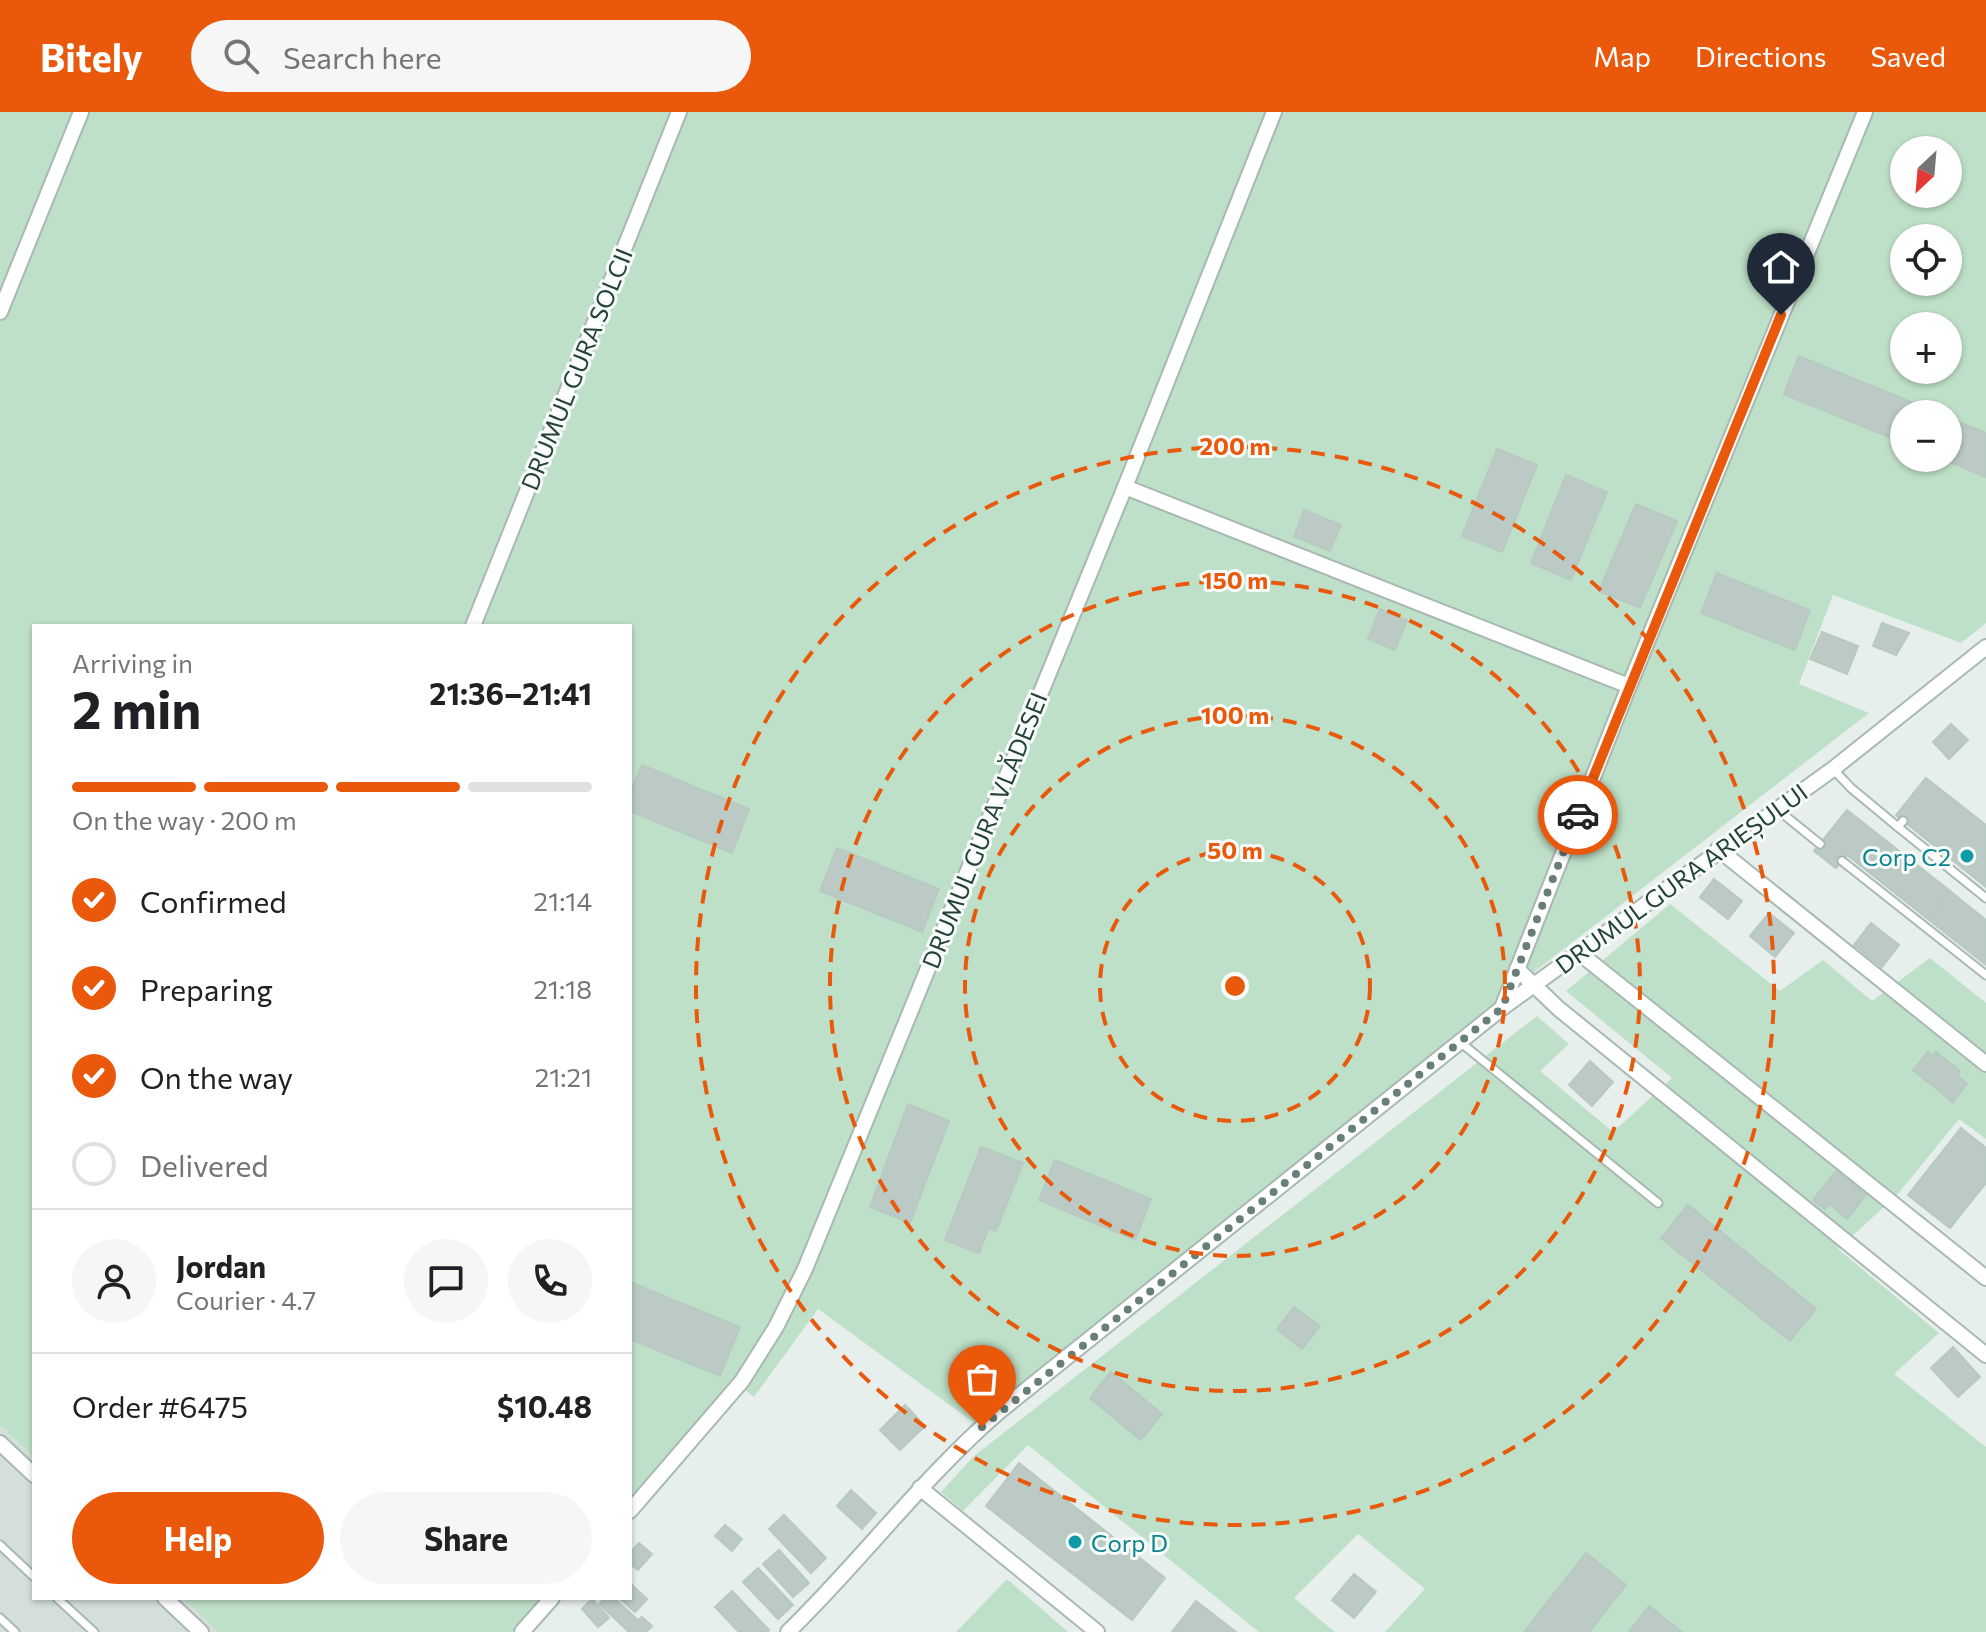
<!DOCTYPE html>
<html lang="en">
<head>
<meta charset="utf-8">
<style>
	body { margin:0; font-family:Commissioner,sans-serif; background:#f6f6f6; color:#202124; height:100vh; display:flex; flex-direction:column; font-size:30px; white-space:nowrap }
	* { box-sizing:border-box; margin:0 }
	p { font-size:26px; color:#757577 }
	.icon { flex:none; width:44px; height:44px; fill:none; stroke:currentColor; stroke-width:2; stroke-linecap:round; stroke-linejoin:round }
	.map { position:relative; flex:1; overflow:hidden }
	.sheet { position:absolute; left:32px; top:512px; width:600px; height:976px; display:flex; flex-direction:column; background:#fff; border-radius:0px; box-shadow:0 2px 6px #0004 }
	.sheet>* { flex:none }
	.needle { width:52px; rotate:206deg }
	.tools { position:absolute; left:1890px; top:24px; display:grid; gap:16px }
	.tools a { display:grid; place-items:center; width:72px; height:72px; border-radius:50%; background:#fff; box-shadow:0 2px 6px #0004; font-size:40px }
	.pin { position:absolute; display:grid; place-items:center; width:68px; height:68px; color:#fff; margin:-82px -34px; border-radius:50% 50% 50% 0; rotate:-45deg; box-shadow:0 0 8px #0007 }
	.pin .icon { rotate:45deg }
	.courier { position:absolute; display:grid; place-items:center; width:80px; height:80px; margin:-40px; border:6px solid #ea580c; border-radius:50%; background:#fff; color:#222; box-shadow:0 2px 10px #0007 }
	.head em { font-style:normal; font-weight:700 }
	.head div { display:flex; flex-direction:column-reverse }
	.head { display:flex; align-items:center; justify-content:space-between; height:136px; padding:0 40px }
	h1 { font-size:52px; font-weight:700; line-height:60px }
	.bar { display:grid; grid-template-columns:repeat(4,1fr); gap:12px 8px; align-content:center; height:96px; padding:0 40px }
	.bar i { height:10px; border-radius:6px; background:#e0e0e0 }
	.bar .active { background:#ea580c }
	.bar p { grid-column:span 4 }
	.line { display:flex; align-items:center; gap:20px; padding:0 40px; border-top:2px solid #e0e0e0 }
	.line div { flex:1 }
	.round { display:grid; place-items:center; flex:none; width:84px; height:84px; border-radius:42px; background:#f6f6f6 }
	ol { padding:0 40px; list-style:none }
	li { display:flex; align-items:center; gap:24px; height:88px }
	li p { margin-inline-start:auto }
	li .icon { padding:8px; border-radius:50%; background:#ea580c; color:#fff; stroke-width:4 }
	li:last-child { color:#757577 }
	li i { width:44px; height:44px; border:4px solid #e0e0e0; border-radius:50% }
	.action { display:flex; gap:16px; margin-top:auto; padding:16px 40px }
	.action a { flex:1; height:92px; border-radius:48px; background:#ea580c; color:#fff; font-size:32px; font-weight:700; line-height:92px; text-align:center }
	.action a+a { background:#f6f6f6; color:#202124 }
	header { display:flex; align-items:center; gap:48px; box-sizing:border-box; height:112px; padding:0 40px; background:#ea580c; color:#fff }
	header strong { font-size:38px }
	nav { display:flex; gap:44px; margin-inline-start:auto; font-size:28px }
	.search { width:560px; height:72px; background:#f6f6f6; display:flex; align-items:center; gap:20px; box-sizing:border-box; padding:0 28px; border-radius:44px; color:#757577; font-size:30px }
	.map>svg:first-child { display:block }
	.built { fill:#d4dfda }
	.green { fill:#bfe0c8; fill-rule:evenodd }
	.building { fill:#bbcac4; stroke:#b8c9c2; stroke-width:2 }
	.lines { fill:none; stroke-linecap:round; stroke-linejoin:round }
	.lane-casing { stroke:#a8b8b2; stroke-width:11 }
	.street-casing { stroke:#a8b8b2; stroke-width:18 }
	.lane { stroke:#fff; stroke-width:7 }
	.street { stroke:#fff; stroke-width:14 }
	.done { stroke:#687f78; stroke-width:8; stroke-dasharray:0 14.4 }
	.route { stroke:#ea580c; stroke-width:10 }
	.ring { fill:none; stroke:#e8590c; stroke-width:4; stroke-dasharray:14 10 }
	.culture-dot { fill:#0f9aa8; stroke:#f7fbf9; stroke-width:3 }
	.labels { text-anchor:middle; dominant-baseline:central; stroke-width:6; stroke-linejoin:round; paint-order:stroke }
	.street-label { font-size:24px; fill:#24423a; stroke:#f7fbf9 }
	.culture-label { font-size:24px; fill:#0d838f; stroke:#f7fbf9; text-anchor:end }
	.centre { fill:#e8590c; stroke:#f7fbf9; stroke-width:4 }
	.ring-label { font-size:24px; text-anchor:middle; font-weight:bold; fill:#e8590c; stroke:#f7fbf9; stroke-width:6; stroke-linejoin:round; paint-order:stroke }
</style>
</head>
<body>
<header>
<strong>Bitely</strong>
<div class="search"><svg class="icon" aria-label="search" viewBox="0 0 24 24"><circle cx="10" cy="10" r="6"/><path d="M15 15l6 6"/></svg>Search here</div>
<nav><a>Map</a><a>Directions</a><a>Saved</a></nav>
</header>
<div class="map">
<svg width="1986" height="1520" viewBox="0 0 1986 1520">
	<rect width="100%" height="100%" fill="#e6efeb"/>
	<polygon class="built" points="0,1313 34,1345 34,1486 183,1486 218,1520 0,1520"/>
	<g class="green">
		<path d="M0,0H1986V511L1961,531L1833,483L1799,572L1869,601L1499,887L973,1310L818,1197L754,1285L744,1277L663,1374L651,1364L630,1387V514H34V1345L0,1313ZM1904,38H1948V82H1904ZM1904,126H1948V170H1904ZM1904,214H1948V258H1904ZM1904,302H1948V346H1904Z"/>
		<polygon points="1670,792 1780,879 1823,848 1872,889 1930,846 1986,891 1986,1027 1959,1007 1897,1083 1838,1137 1939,1221 1894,1262 1986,1335 1986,1520 1385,1520 1425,1477 1358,1422 1294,1486 1335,1520 1259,1520 1028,1333 963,1399 941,1380 974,1344 1537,904 1569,932 1540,959 1613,1020 1672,966 1566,879"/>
		<polygon points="1007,1467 1068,1520 956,1520"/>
		<polygon points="183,1486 542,1486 512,1520 218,1520"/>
	</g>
	<g class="building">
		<polygon points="1799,244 1806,247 1940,302 1904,302 1904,331 1791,285 1784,282"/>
		<polygon points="1948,305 1986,321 1986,365 1940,346 1948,346"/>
		<polygon points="1497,337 1537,353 1502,440 1462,424"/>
		<polygon points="1566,363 1607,380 1571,468 1531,451"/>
		<polygon points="1636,392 1677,409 1640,496 1599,479"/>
		<polygon points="1304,398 1341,413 1330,439 1294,425"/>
		<polygon points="1717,461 1810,498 1795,538 1701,501"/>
		<polygon points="1380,497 1407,508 1395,538 1368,527"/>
		<polygon points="1882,511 1909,521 1896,543 1873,534"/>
		<polygon points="1822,520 1858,534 1847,562 1810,547"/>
		<polygon points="1951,612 1968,628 1949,647 1933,630"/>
		<polygon points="642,653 749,697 732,741 630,699 630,681"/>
		<polygon points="1926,666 1986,713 1986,775 1896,703"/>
		<polygon points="1847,698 1950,779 1928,807 1847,743 1836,756 1814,739"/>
		<polygon points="837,736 939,777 922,820 820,779"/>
		<polygon points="1714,767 1742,789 1728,807 1700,785"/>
		<polygon points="1950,779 1986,808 1986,853 1928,807"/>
		<polygon points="1769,801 1794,821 1775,845 1750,824"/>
		<polygon points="1871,811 1899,833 1882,855 1854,833"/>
		<polygon points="1928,940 1933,944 1936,940 1960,959 1957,963 1967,972 1953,990 1913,958"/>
		<polygon points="1590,949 1613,970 1592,994 1569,973"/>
		<polygon points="908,992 949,1009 910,1111 870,1095"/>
		<polygon points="1961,1016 1986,1036 1986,1071 1950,1116 1908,1083"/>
		<polygon points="981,1035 1023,1051 996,1119 989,1116 979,1141 945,1128"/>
		<polygon points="1055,1048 1151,1087 1135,1128 1039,1088"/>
		<polygon points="1836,1059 1866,1083 1847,1107 1829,1092 1825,1097 1813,1088"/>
		<polygon points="1688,1093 1816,1197 1790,1229 1661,1126"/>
		<polygon points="630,1170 740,1215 720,1264 630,1227"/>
		<polygon points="1294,1195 1320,1214 1302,1237 1277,1217"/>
		<polygon points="1953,1235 1980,1265 1958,1285 1931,1256"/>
		<polygon points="1111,1260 1162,1302 1141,1328 1090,1286"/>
		<polygon points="905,1293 925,1314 900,1338 880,1318"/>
		<polygon points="1019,1351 1165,1466 1132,1508 986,1394"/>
		<polygon points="851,1378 876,1401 862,1417 837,1394"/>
		<polygon points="784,1403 826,1446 811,1461 769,1417"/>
		<polygon points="725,1413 742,1427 732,1439 715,1424"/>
		<polygon points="639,1431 652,1442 638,1458 630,1452 630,1441"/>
		<polygon points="779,1438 809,1471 793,1485 763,1452"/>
		<polygon points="1586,1441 1626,1473 1589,1520 1524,1520"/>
		<polygon points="758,1456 793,1493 778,1507 743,1470"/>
		<polygon points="1354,1462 1376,1480 1354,1506 1332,1488"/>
		<polygon points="630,1471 647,1487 635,1500 619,1486 630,1486"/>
		<polygon points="732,1479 769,1518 768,1520 739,1520 715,1495"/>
		<polygon points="605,1486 615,1487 638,1508 642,1505 652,1514 646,1520 629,1520 599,1492"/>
		<polygon points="592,1487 609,1506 598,1515 582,1497"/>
		<polygon points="1196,1489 1236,1520 1172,1520"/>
		<polygon points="1649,1494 1682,1520 1629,1520"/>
	</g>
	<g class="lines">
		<defs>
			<g id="lane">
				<polyline points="1833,657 1851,676 1898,715"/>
				<polyline points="1778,698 1820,732"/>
				<polyline points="1903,709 1898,715 1986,786"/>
				<polyline points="1842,749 1986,863"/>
				<polyline points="1460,930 1658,1091"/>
				<polyline points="0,1433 34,1465"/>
				<polyline points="57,1486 94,1520"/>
				<polyline points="0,1506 15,1520"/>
			</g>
			<g id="street">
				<polyline points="0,200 81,0"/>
				<polyline points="1125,375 1629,574"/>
				<polyline points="473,514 679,0"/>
				<polyline points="1718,737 1986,952"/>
				<polyline points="1578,840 1986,1166"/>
				<polyline points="1517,857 1559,897 1986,1243"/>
				<polyline points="1502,896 1629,574 1865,0"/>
				<polyline points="0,1331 34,1363"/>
				<polyline points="920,1376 1097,1520"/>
				<polyline points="630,1399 742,1269 776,1215 805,1157 1125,375 1274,0"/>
				<polyline points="165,1486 201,1520"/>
				<polyline points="522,1520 552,1486"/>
				<path d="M788,1520C862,1448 923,1365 1001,1298L1502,896L1833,657L1986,535"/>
			</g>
		</defs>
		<use href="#lane" class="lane-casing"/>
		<use href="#street" class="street-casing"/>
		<use href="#lane" class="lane"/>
		<use href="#street" class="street"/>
	</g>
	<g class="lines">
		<polyline class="done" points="982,1315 1502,896 1578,703"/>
		<polyline class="route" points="1578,703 1781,203"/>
	</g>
	<g class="ring">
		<circle cx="1235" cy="874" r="135"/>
		<circle cx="1235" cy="874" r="270"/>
		<circle cx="1235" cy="874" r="405"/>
		<circle cx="1235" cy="874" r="539"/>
	</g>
	<g class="culture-dot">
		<circle cx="1967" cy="744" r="8"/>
		<circle cx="1075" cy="1430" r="8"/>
	</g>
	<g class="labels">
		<g class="street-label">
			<text transform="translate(576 257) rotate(-68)">DRUMUL GURA SOLCII</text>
			<text transform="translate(984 718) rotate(-68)">DRUMUL GURA VLĂDESEI</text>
			<text transform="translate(1681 766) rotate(-36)">DRUMUL GURA ARIEȘULUI</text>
		</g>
		<g class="culture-label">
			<text x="1951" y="744">Corp C2</text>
			<text x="1091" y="1430" text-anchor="start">Corp D</text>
		</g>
	</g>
	<circle cx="1235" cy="874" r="12" class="centre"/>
	<g class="ring-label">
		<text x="1235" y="343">200 m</text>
		<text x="1235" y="477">150 m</text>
		<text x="1235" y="612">100 m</text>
		<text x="1235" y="747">50 m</text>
	</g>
</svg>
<div class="tools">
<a><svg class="needle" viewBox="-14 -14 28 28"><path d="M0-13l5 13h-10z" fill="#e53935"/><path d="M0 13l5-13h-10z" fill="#757577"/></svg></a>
<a><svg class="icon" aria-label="locate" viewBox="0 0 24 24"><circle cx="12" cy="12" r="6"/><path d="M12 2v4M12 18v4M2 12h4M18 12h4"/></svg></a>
<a>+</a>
<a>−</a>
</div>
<div class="pin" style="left:982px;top:1315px;background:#ea580c"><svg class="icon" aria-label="bag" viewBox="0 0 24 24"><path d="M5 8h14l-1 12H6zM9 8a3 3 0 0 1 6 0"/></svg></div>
<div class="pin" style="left:1781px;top:203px;background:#1f2937"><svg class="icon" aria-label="home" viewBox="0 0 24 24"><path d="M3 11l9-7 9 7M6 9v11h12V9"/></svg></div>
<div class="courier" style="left:1578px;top:703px"><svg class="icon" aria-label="car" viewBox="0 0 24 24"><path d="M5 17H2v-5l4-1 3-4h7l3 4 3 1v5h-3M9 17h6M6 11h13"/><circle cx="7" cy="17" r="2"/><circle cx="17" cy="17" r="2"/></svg></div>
<section class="sheet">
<div class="head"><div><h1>2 min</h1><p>Arriving in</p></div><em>21:36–21:41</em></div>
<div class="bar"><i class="active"></i><i class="active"></i><i class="active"></i><i></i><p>On the way · 200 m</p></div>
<ol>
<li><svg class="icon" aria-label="check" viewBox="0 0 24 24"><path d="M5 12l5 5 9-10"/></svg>Confirmed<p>21:14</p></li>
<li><svg class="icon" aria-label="check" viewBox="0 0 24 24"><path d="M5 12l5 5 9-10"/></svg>Preparing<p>21:18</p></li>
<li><svg class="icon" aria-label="check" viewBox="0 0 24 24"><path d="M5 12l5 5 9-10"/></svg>On the way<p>21:21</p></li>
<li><i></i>Delivered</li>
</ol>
<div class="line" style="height:144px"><a class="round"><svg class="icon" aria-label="person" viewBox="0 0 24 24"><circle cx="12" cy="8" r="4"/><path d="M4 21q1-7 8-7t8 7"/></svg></a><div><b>Jordan</b><p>Courier · 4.7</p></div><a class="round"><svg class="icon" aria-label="chat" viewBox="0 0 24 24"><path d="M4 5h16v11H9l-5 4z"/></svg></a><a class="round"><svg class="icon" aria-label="phone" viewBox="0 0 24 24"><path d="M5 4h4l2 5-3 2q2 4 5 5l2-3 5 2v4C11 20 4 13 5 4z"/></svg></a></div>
<div class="line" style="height:104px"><div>Order #6475</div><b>$10.48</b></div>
<div class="action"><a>Help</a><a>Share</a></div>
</section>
</div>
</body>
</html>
